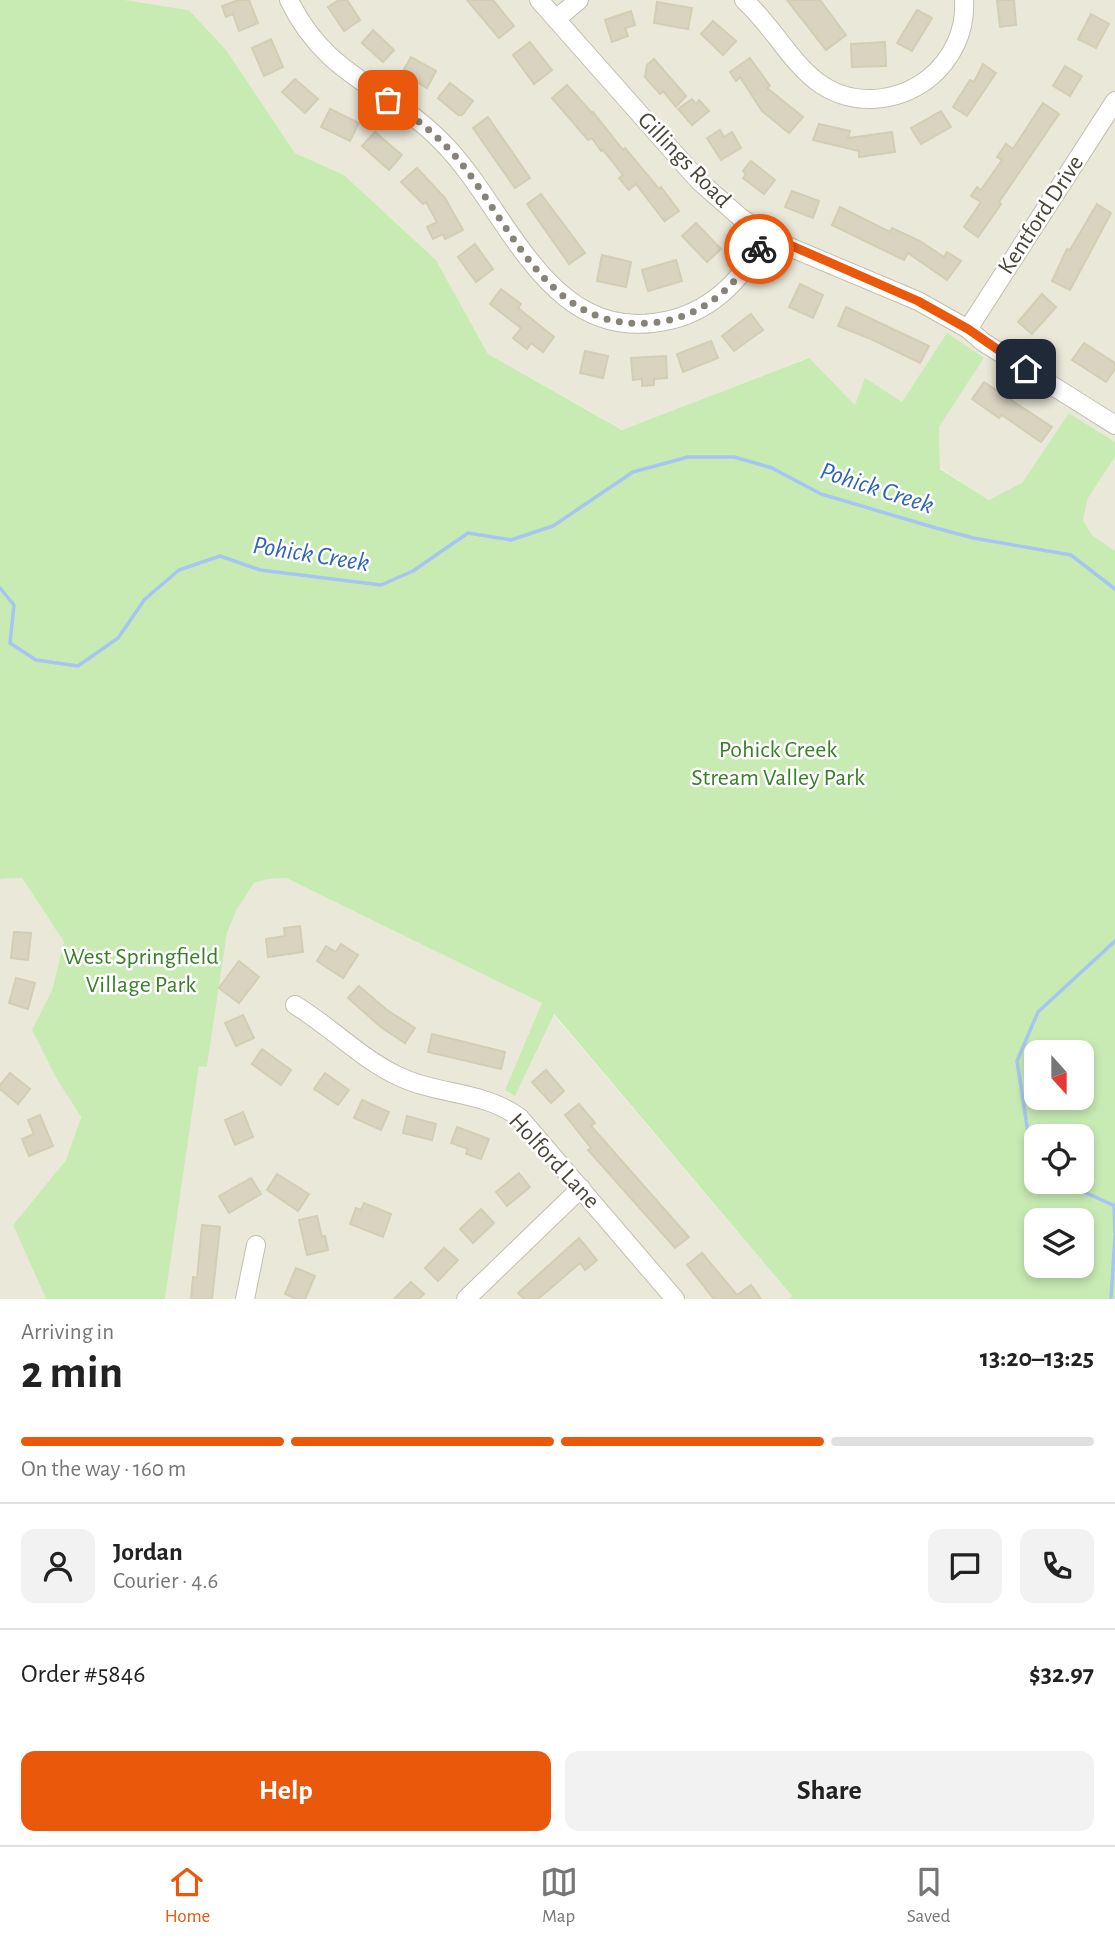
<!DOCTYPE html>
<html lang="en">
<head>
<meta charset="utf-8">
<style>
	body { margin:0; font-family:"Alegreya Sans",sans-serif; background:#f2f2f2; color:#222; height:100vh; display:flex; flex-direction:column; font-size:26px; white-space:nowrap }
	* { box-sizing:border-box; margin:0 }
	p { font-size:23px; color:#767676 }
	.icon { flex:none; width:38px; height:38px; fill:none; stroke:currentColor; stroke-width:2; stroke-linecap:round; stroke-linejoin:round }
	.map { position:relative; height:1299px; overflow:hidden }
	.sheet { display:flex; flex-direction:column; background:#fff; flex:1 }
	.sheet>* { flex:none }
	.needle { width:46px; rotate:159deg }
	.controls { position:absolute; left:1024px; top:1040px; display:grid; gap:14px }
	.controls a { display:grid; place-items:center; width:70px; height:70px; border-radius:14px; background:#fff; box-shadow:0 4px 10px #0003; font-size:35px }
	.pin { position:absolute; display:grid; place-items:center; width:60px; height:60px; color:#fff; margin:-30px; border-radius:14px; box-shadow:0 4px 10px #0006 }
	.courier { position:absolute; display:grid; place-items:center; width:70px; height:70px; margin:-35px; border:5px solid #ea580c; border-radius:50%; background:#fff; color:#222; box-shadow:0 2px 9px #0007 }
	.overview em { font-style:normal; font-weight:600 }
	.overview div { display:flex; flex-direction:column-reverse }
	.overview { display:flex; align-items:center; justify-content:space-between; height:119px; padding:0 21px }
	h1 { font-size:46px; font-weight:600; line-height:52px }
	.bar { display:grid; grid-template-columns:repeat(4,1fr); gap:10px 7px; align-content:center; height:84px; padding:0 21px }
	.bar i { height:9px; border-radius:5px; background:#e0e0e0 }
	.bar .active { background:#ea580c }
	.bar p { grid-column:span 4 }
	.line { display:flex; align-items:center; gap:18px; padding:0 21px; border-top:2px solid #e0e0e0 }
	.line div { flex:1 }
	.round { display:grid; place-items:center; flex:none; width:74px; height:74px; border-radius:14px; background:#f2f2f2 }
	.cta { display:flex; gap:14px; margin-top:auto; padding:14px 21px }
	.cta a { flex:1; height:80px; border-radius:14px; background:#ea580c; color:#fff; font-size:28px; font-weight:600; line-height:80px; text-align:center }
	.cta a+a { background:#f2f2f2; color:#222 }
	.tabs { display:flex; justify-content:space-around; align-items:center; height:98px; border-top:2px solid #e0e0e0; background:#fff; font-size:19px; color:#767676 }
	.tabs a { display:grid; justify-items:center; gap:4px }
	.tabs .active { color:#ea580c }
	.map>svg:first-child { display:block }
	.residential { fill:#eae8d9 }
	.green { fill:#c7ebb3; fill-rule:evenodd }
	.lines { fill:none; stroke-linecap:round; stroke-linejoin:round }
	.stream { stroke:#a7c5f3; stroke-width:3.5 }
	.building { fill:#d8d4c0; stroke:#d3cdb3; stroke-width:2 }
	.minor-casing { stroke:#c2bfad; stroke-width:20 }
	.minor { stroke:#fff; stroke-width:18 }
	.done { stroke:#878477; stroke-width:7; stroke-dasharray:0 12.6 }
	.route { stroke:#ea580c; stroke-width:9 }
	.labels { text-anchor:middle; dominant-baseline:central; stroke-width:5; stroke-linejoin:round; paint-order:stroke }
	.street-label { font-size:24px; fill:#4b4738; stroke:#fff }
	.park-label { font-size:24px; fill:#388028; stroke:#fff }
	.water-label { font-size:26px; font-style:italic; fill:#2c62bc; stroke:#fff }
</style>
</head>
<body>
<div class="map">
<svg width="1115" height="1299" viewBox="0 0 1115 1299">
	<rect width="100%" height="100%" fill="#f6f5eb"/>
	<g class="residential">
		<polygon points="125,0 1115,0 1115,442 1069,413 1022,484 989,500 940,468 939,427 984,358 902,402 855,405 808,358 623,430 488,354 436,260 344,175 295,153 227,51 189,10"/>
		<polygon points="1115,457 1115,551 1092,535 1083,520 1088,498"/>
		<polygon points="22,878 64,942 52,990 32,1030 55,1076 81,1117 66,1160 13,1225 46,1299 0,1299 0,879"/>
		<polygon points="286,878 542,1003 515,1095 553,1014 792,1296 789,1299 165,1299 199,1065 207,1067 227,933 237,909 254,883 268,879"/>
	</g>
	<path class="green" d="M0,0H125L189,10L227,51L295,153L344,175L436,260L488,354L622,430L809,358L855,405L865,378L902,402L947,333L984,358L939,427L940,469L989,500L1022,483L1069,413L1115,442V457L1088,498L1083,520L1092,535L1115,551V1299H789L792,1296L554,1014L515,1096L505,1090L542,1003L286,878L268,879L254,883L237,909L227,933L207,1067L199,1066L165,1299H46L13,1225L66,1160L81,1117L55,1076L32,1030L52,990L64,942L22,878L0,879ZM1036,1052H1082V1097H1036ZM1036,1136H1082V1181H1036ZM1036,1220H1082V1265H1036Z"/>
	<g class="lines">
		<g class="stream">
			<polyline points="0,588 14,605 10,643 36,660 78,666 118,638 145,599 179,570 220,556 260,570 381,585 413,571 468,533 511,540 553,526 633,472 688,457 734,457 772,468 821,494 936,528 973,538 1071,555 1115,589"/>
			<polyline points="1036,1145 1028,1133 1017,1061 1038,1012 1115,941"/>
			<polyline points="1059,1181 1115,1206"/>
			<polyline points="1114,1207 1115,1233"/>
			<polyline points="1111,1299 1115,1236"/>
		</g>
	</g>
	<g class="building">
		<polygon points="238,0 249,0 258,23 239,31 233,14 226,17 222,6"/>
		<polygon points="339,0 347,0 360,20 344,31 328,7"/>
		<polygon points="467,0 493,0 514,26 499,38"/>
		<polygon points="787,0 820,0 846,35 826,50"/>
		<polygon points="997,0 1014,0 1016,25 1000,27"/>
		<polygon points="657,2 692,8 688,29 654,23"/>
		<polygon points="917,10 932,18 912,51 897,43"/>
		<polygon points="631,11 635,25 625,28 628,36 612,42 605,20"/>
		<polygon points="1091,14 1109,24 1096,48 1078,39"/>
		<polygon points="713,21 736,41 723,55 701,34"/>
		<polygon points="373,30 394,50 383,62 362,43"/>
		<polygon points="271,39 283,67 264,76 252,48"/>
		<polygon points="530,42 552,70 534,84 513,55"/>
		<polygon points="885,42 886,66 852,67 851,44"/>
		<polygon points="411,57 436,71 427,88 402,73"/>
		<polygon points="750,58 770,86 767,88 803,117 789,133 762,111 740,77 736,81 730,72"/>
		<polygon points="654,59 686,96 676,107 663,91 660,94 645,77 647,65"/>
		<polygon points="983,64 996,73 967,116 953,107 970,80 974,82"/>
		<polygon points="1065,66 1082,76 1070,96 1053,86"/>
		<polygon points="295,79 318,99 305,113 282,92"/>
		<polygon points="450,83 473,101 462,115 458,115 438,98"/>
		<polygon points="567,85 592,113 593,112 623,150 625,148 659,189 661,187 679,211 666,220 664,217 665,222 636,184 629,190 619,178 623,175 603,150 601,151 592,138 588,140 552,98"/>
		<polygon points="692,99 696,104 699,100 709,111 692,125 678,109"/>
		<polygon points="1043,103 1059,114 999,202 1001,204 978,237 964,227 981,202 971,196 977,187 981,190 1002,160 997,157 1006,144 1013,149"/>
		<polygon points="330,109 359,123 350,141 321,127"/>
		<polygon points="941,111 951,127 921,144 911,128"/>
		<polygon points="488,117 530,178 515,188 473,128"/>
		<polygon points="819,124 850,131 848,138 892,132 895,152 859,157 859,151 813,140"/>
		<polygon points="720,130 724,137 732,132 741,148 721,160 707,138"/>
		<polygon points="375,132 402,155 389,170 362,146"/>
		<polygon points="751,161 775,180 764,194 743,178 746,174 743,171"/>
		<polygon points="417,168 445,198 463,230 445,239 443,234 433,239 427,227 437,222 426,202 423,204 401,182"/>
		<polygon points="792,191 819,201 813,218 785,207"/>
		<polygon points="541,194 585,253 569,264 527,204"/>
		<polygon points="1097,204 1111,213 1070,290 1052,281 1067,249 1070,250"/>
		<polygon points="840,207 890,232 892,228 920,241 944,257 947,252 961,261 947,280 908,253 904,260 832,225"/>
		<polygon points="696,223 721,249 707,262 682,236"/>
		<polygon points="475,244 493,269 476,282 458,257"/>
		<polygon points="602,255 631,262 626,287 597,281"/>
		<polygon points="676,260 682,281 648,291 642,270"/>
		<polygon points="800,284 823,295 813,318 789,307"/>
		<polygon points="501,289 521,304 518,308 554,337 543,352 531,343 527,349 513,338 521,328 490,304"/>
		<polygon points="1042,294 1056,307 1032,334 1018,322"/>
		<polygon points="846,307 929,346 920,363 871,339 838,326"/>
		<polygon points="751,314 763,330 734,351 722,336"/>
		<polygon points="711,341 718,358 683,372 677,354"/>
		<polygon points="1084,343 1115,363 1115,369 1106,382 1072,360"/>
		<polygon points="585,351 608,356 603,378 580,373"/>
		<polygon points="666,356 667,378 654,379 654,385 642,386 642,379 633,380 631,358"/>
		<polygon points="984,382 1052,427 1041,442 1002,415 999,418 972,399"/>
		<polygon points="300,926 303,952 268,957 266,939 285,936 284,928"/>
		<polygon points="14,932 31,933 28,960 11,958"/>
		<polygon points="341,944 358,955 343,978 317,961 326,946 336,952"/>
		<polygon points="239,961 259,977 239,1003 219,988"/>
		<polygon points="16,978 35,983 28,1009 9,1003"/>
		<polygon points="359,986 387,1010 415,1028 405,1043 382,1028 348,998"/>
		<polygon points="243,1015 254,1038 236,1046 225,1023"/>
		<polygon points="432,1034 505,1052 501,1069 428,1052"/>
		<polygon points="262,1049 291,1070 281,1085 252,1064"/>
		<polygon points="546,1070 564,1091 551,1103 532,1082"/>
		<polygon points="10,1073 30,1089 18,1104 0,1089 0,1085"/>
		<polygon points="325,1073 349,1090 338,1105 314,1089"/>
		<polygon points="362,1100 389,1112 381,1130 354,1118"/>
		<polygon points="579,1104 595,1123 591,1126 689,1237 675,1248 588,1150 591,1148 565,1115"/>
		<polygon points="243,1112 253,1137 235,1145 225,1120"/>
		<polygon points="40,1115 53,1146 29,1156 22,1139 34,1134 28,1120"/>
		<polygon points="407,1116 436,1124 432,1140 403,1133"/>
		<polygon points="457,1127 489,1139 481,1159 466,1154 468,1149 451,1143"/>
		<polygon points="519,1173 530,1187 507,1206 496,1192"/>
		<polygon points="277,1174 309,1194 298,1211 267,1190"/>
		<polygon points="251,1178 261,1194 229,1213 219,1196"/>
		<polygon points="364,1203 391,1214 383,1237 350,1224 356,1208 361,1210"/>
		<polygon points="481,1209 494,1223 473,1243 460,1229"/>
		<polygon points="317,1216 322,1237 325,1236 328,1250 307,1255 299,1220"/>
		<polygon points="202,1225 220,1227 212,1299 191,1299 193,1277 197,1278"/>
		<polygon points="579,1238 597,1260 585,1270 580,1263 538,1299 524,1299 518,1293"/>
		<polygon points="444,1248 458,1260 438,1281 425,1268"/>
		<polygon points="702,1253 737,1295 751,1285 761,1299 714,1299 687,1265"/>
		<polygon points="296,1268 315,1276 305,1299 296,1299 285,1294"/>
		<polygon points="411,1282 424,1294 419,1299 394,1299"/>
	</g>
	<g class="lines">
		<defs>
			<g id="minor">
				<path d="M289,0C326,78 389,87 443,143C510,211 548,349 670,320C716,309 745,275 767,235"/>
				<polyline points="539,0 699,181 741,218 780,243 918,301 968,329 983,342 1115,425"/>
				<path d="M744,0C787,39 805,101 873,99C893,98 912,91 928,79C952,60 966,31 964,0"/>
				<polyline points="556,19 579,0"/>
				<polyline points="968,329 1115,101"/>
				<path d="M295,1005C330,1026 360,1058 398,1076C437,1095 485,1091 520,1118L675,1299"/>
				<polyline points="245,1299 256,1245"/>
				<polyline points="466,1299 581,1188"/>
			</g>
		</defs>
		<use href="#minor" class="minor-casing"/>
		<use href="#minor" class="minor"/>
	</g>
	<g class="lines">
		<path class="done" d="M388,100C416,118 440,137 461,163C515,231 552,337 659,322C705,315 735,286 759,249"/>
		<polyline class="route" points="759,249 767,235 918,301 968,329 1026,369"/>
	</g>
	<g class="labels">
		<g class="street-label">
			<text transform="translate(684 160) rotate(46)">Gillings Road</text>
			<text transform="translate(1041 215) rotate(-57)">Kentford Drive</text>
			<text transform="translate(554 1161) rotate(47)">Holford Lane</text>
		</g>
		<g class="park-label">
			<text x="778" y="750">Pohick Creek<tspan x="778" dy="28">Stream Valley Park</tspan></text>
			<text x="141" y="957">West Springfield<tspan x="141" dy="28">Village Park</tspan></text>
		</g>
		<g class="water-label">
			<text transform="translate(877 488) rotate(18)">Pohick Creek</text>
			<text transform="translate(311 554) rotate(9)">Pohick Creek</text>
		</g>
	</g>
</svg>
<div class="controls">
<a><svg class="needle" viewBox="-14 -14 28 28"><path d="M0-13l5 13h-10z" fill="#e53935"/><path d="M0 13l5-13h-10z" fill="#767676"/></svg></a>
<a><svg class="icon" aria-label="locate" viewBox="0 0 24 24"><circle cx="12" cy="12" r="6"/><path d="M12 2v4M12 18v4M2 12h4M18 12h4"/></svg></a>
<a><svg class="icon" aria-label="layers" viewBox="0 0 24 24"><path d="M12 4l9 5-9 5-9-5zM3 14l9 5 9-5"/></svg></a>
</div>
<div class="pin" style="left:388px;top:100px;background:#ea580c"><svg class="icon" aria-label="bag" viewBox="0 0 24 24"><path d="M5 8h14l-1 12H6zM9 8a3 3 0 0 1 6 0"/></svg></div>
<div class="pin" style="left:1026px;top:369px;background:#1f2937"><svg class="icon" aria-label="home" viewBox="0 0 24 24"><path d="M3 11l9-7 9 7M6 9v11h12V9"/></svg></div>
<div class="courier" style="left:759px;top:249px"><svg class="icon" aria-label="bike" viewBox="0 0 24 24"><circle cx="6" cy="16" r="4"/><circle cx="18" cy="16" r="4"/><path d="M6 16l4-8h5l3 8M10 8l3 8H6M13 5h3"/></svg></div>
</div>
<section class="sheet">
<div class="overview"><div><h1>2 min</h1><p>Arriving in</p></div><em>13:20–13:25</em></div>
<div class="bar"><i class="active"></i><i class="active"></i><i class="active"></i><i></i><p>On the way · 160 m</p></div>
<div class="line" style="height:126px"><a class="round"><svg class="icon" aria-label="person" viewBox="0 0 24 24"><circle cx="12" cy="8" r="4"/><path d="M4 21q1-7 8-7t8 7"/></svg></a><div><b>Jordan</b><p>Courier · 4.6</p></div><a class="round"><svg class="icon" aria-label="chat" viewBox="0 0 24 24"><path d="M4 5h16v11H9l-5 4z"/></svg></a><a class="round"><svg class="icon" aria-label="phone" viewBox="0 0 24 24"><path d="M5 4h4l2 5-3 2q2 4 5 5l2-3 5 2v4C11 20 4 13 5 4z"/></svg></a></div>
<div class="line" style="height:91px"><div>Order #5846</div><b>$32.97</b></div>
<div class="cta"><a>Help</a><a>Share</a></div>
</section>
<nav class="tabs">
<a class="active"><svg class="icon" aria-label="home" viewBox="0 0 24 24"><path d="M3 11l9-7 9 7M6 9v11h12V9"/></svg>Home</a>
<a><svg class="icon" aria-label="map" viewBox="0 0 24 24"><path d="M3 6l6-2 6 2 6-2v14l-6 2-6-2-6 2zM9 4v14M15 6v14"/></svg>Map</a>
<a><svg class="icon" aria-label="saved" viewBox="0 0 24 24"><path d="M7 4h10v16l-5-4-5 4z"/></svg>Saved</a>
</nav>
</body>
</html>
